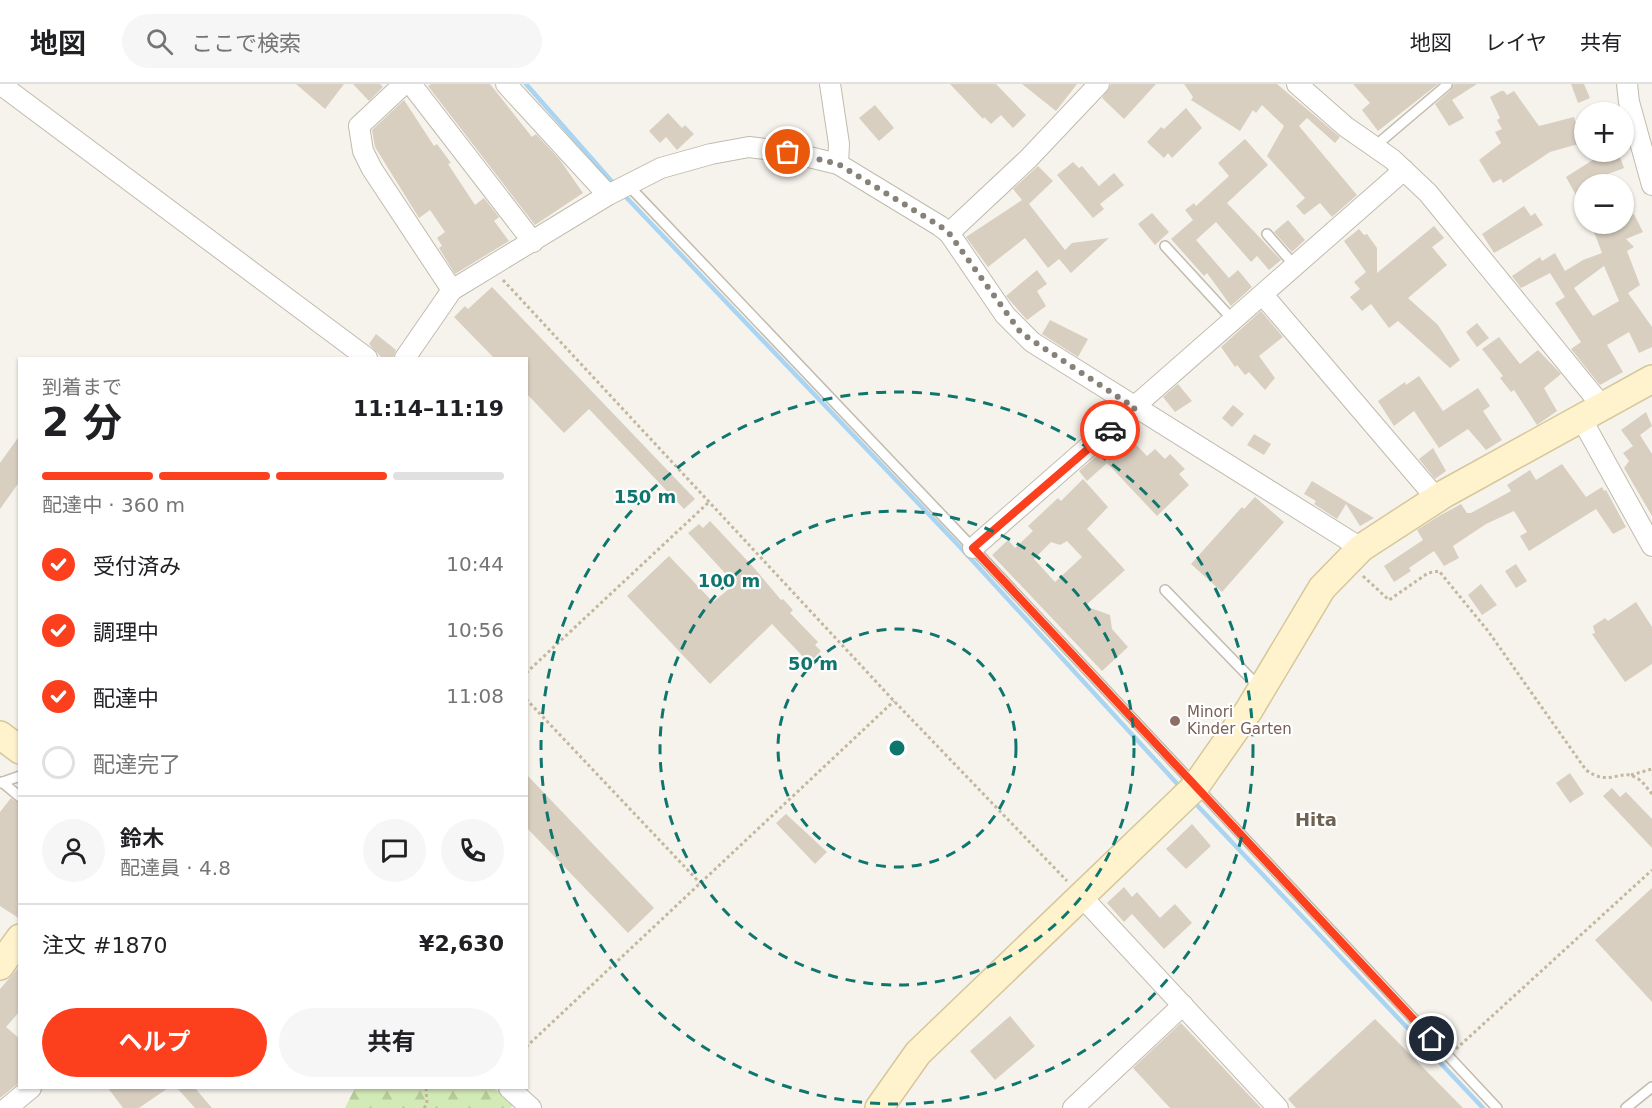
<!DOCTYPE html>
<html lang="ja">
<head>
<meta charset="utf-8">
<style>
	body { margin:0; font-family:"DejaVu Sans","Noto Sans JP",sans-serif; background:#f6f6f6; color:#202124; height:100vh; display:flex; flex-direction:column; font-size:22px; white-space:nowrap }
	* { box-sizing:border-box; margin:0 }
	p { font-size:20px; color:#757577 }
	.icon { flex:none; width:33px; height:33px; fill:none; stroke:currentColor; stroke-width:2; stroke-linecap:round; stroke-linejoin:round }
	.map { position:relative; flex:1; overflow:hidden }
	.drawer { position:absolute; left:18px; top:273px; width:510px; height:732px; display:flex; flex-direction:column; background:#fff; border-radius:0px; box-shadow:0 2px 4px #0004 }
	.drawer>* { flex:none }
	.fabs { position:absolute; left:1574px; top:18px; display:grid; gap:12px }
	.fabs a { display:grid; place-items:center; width:60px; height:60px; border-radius:50%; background:#fff; box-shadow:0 2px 4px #0004; font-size:30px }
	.pin { position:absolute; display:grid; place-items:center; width:51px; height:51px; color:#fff; margin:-26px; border:3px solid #fff; border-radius:50%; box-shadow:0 2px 6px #0007 }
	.courier { position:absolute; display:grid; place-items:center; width:60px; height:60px; margin:-30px; border:4px solid #fc3f1d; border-radius:50%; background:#fff; color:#222; box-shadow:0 2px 8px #0007 }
	.head em { font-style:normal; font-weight:700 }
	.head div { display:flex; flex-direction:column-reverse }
	.head { display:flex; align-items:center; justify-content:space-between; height:102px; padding:0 24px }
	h1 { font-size:39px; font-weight:700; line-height:45px }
	.bar { display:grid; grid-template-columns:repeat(4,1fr); gap:9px 6px; align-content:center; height:72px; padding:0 24px }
	.bar i { height:8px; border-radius:4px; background:#e0e0e0 }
	.bar .current { background:#fc3f1d }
	.bar p { grid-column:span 4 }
	.line { display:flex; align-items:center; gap:15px; padding:0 24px; border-top:2px solid #e0e0e0 }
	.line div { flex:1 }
	.round { display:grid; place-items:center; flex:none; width:63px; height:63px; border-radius:32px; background:#f6f6f6 }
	ol { padding:0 24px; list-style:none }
	li { display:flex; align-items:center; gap:18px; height:66px }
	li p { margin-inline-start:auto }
	li .icon { padding:6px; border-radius:50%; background:#fc3f1d; color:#fff; stroke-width:4 }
	li:last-child { color:#757577 }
	li i { width:33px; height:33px; border:3px solid #e0e0e0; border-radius:50% }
	.action { display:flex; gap:12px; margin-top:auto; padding:12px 24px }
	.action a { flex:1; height:69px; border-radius:36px; background:#fc3f1d; color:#fff; font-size:24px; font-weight:700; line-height:69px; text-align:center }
	.action a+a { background:#f6f6f6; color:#202124 }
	header { display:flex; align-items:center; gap:36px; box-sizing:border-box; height:84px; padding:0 30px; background:#fff; border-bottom:2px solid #e0e0e0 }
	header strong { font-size:28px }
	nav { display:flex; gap:33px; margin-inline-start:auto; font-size:21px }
	.search { width:420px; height:54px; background:#f6f6f6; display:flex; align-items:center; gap:15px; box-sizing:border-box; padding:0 21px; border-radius:33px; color:#757577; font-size:22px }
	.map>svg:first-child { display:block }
	.forest { fill:url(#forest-firs) }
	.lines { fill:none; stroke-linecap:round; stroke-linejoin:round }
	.stream { stroke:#a9d4f2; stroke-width:4.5 }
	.building { fill:#d8cfc1; fill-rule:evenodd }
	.lane-casing { stroke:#c2bbae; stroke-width:12 }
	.street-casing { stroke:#c2bbae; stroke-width:22 }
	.secondary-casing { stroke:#d6c79b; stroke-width:30 }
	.path { stroke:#c4b79f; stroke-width:3; stroke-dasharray:3 3; stroke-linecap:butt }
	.lane { stroke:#fff; stroke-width:9 }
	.street { stroke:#fff; stroke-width:20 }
	.secondary { stroke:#fff3cd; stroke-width:27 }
	.done { stroke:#878178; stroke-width:6; stroke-dasharray:0 10.8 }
	.route { stroke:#fc3f1d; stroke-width:8 }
	.ring { fill:none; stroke:#0f766e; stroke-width:3; stroke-dasharray:10 8 }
	.education-dot { fill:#8d6e63; stroke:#fff; stroke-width:2 }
	.labels { text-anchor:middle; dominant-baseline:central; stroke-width:4.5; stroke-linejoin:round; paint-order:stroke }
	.education-label { font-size:15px; fill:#785e54; stroke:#fff; text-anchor:start }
	.quarter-label { font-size:18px; font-weight:bold; fill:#6e6250; stroke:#fff }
	.centre { fill:#0f766e; stroke:#fff; stroke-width:3 }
	.ring-label { font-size:18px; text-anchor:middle; font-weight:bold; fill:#0f766e; stroke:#fff; stroke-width:4.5; stroke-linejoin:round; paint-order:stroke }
</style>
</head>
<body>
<header>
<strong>地図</strong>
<div class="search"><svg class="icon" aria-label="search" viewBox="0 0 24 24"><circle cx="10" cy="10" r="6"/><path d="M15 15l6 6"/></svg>ここで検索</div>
<nav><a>地図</a><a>レイヤ</a><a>共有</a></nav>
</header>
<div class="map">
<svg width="1652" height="1024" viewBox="0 0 1652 1024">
	<defs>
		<pattern id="forest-firs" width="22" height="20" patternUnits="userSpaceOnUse" patternTransform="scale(1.5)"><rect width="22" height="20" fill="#d2eab5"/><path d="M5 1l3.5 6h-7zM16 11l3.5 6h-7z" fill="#b6ca9c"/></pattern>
	</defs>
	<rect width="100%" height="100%" fill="#f6f3ec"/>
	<polygon class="forest" points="355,1004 493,1004 514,1018 511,1024 345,1024"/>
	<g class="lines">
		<g class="stream">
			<polyline points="526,0 615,101"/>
			<polyline points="623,110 960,463 1182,705"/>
			<polyline points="1194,718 1483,1024"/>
		</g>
	</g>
	<g class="building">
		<polygon points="296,0 344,0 325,25"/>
		<polygon points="353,0 380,0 383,3 369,17"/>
		<polygon points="431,0 490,0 532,53 536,50 560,76 583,109 535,141 428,2"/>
		<polygon points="950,0 996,0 1026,31 1013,44 1001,31 991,40 984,33 983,35"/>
		<polygon points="1022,0 1077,0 1056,27"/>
		<polygon points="1111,0 1156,0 1124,35 1102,14"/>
		<polygon points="1184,0 1277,0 1340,53 1335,59 1307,34 1299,42 1357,111 1332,133 1320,119 1304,131 1296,122 1305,114 1267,72 1284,42 1262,21 1256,29 1253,26 1240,47 1191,16 1193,13"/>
		<polygon points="1353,0 1438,0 1378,47 1362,26 1370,19"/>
		<polygon points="1454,0 1477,0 1452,16 1464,34 1449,42 1435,20 1451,6"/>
		<polygon points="1571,0 1584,0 1590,14 1578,19"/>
		<polygon points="1501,7 1504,7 1507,11 1514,7 1539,42 1574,33 1582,59 1550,68 1503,99 1501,95 1493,99 1479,76 1501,59 1495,48 1502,45 1497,36 1500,34 1490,13"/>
		<polygon points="404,16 434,62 437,60 451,79 448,80 475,121 484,114 499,133 494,137 509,157 455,190 439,164 442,162 437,154 445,148 430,126 419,134 375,63 372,46"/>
		<polygon points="875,21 894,44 879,57 859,34"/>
		<polygon points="1186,24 1202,44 1172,74 1168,69 1164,74 1147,58 1161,43 1164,45"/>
		<polygon points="668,29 682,44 685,41 694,50 677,66 666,53 660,59 649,47"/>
		<polygon points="1245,55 1268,81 1227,119 1281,176 1269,186 1257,172 1251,178 1216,138 1196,156 1229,194 1238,186 1252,203 1231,222 1207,189 1204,192 1171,155 1193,136 1185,126 1194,119 1196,122 1229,92 1218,79"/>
		<polygon points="1596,68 1618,68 1624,84 1595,95 1597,100 1584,100 1584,126 1566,93 1599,72"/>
		<polygon points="1073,78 1079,84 1082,82 1099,102 1114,89 1124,101 1100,120 1104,125 1093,134 1057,91"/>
		<polygon points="1038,82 1053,97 1029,120 1065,166 1072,159 1109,154 1071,189 1059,175 1048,184 1025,154 988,183 966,153 1022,116 1013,105"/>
		<polygon points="1524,122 1531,132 1535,129 1543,141 1494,169 1482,150"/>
		<polygon points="1152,129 1169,148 1155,161 1138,140"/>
		<path d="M1634,130L1643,148L1626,155L1634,163L1627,167L1640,201L1628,209L1652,243V263L1639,269L1629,248L1607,261L1623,288L1600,301L1571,265L1581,258L1555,219L1565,213L1550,189L1521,204L1512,192L1540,173L1542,177L1555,169L1565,187L1583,176L1602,169L1591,140H1623V135ZM1604,182L1619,217L1593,232L1574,204Z"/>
		<polygon points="1288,136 1305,156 1292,168 1274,148"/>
		<polygon points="1434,142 1444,154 1432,163 1447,181 1408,214 1438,241 1460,276 1450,284 1398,237 1389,244 1371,220 1362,227 1350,213 1360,205 1354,198 1366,188 1344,157 1359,145 1364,151 1367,150 1377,164 1377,189"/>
		<polygon points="1037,186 1047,200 1037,207 1046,222 1027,236 1006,212"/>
		<polygon points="492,203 695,415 684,425 589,325 564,349 526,309 526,274 494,274 454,233 465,222 468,225"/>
		<polygon points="1261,227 1283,253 1259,272 1275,294 1265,306 1249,288 1245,291 1237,281 1235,283 1221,263"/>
		<polygon points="1050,236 1088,255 1078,273 1042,250"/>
		<polygon points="1477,239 1489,254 1477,263 1466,248"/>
		<polygon points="376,250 396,266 393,274 382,274 369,260"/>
		<polygon points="1499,253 1520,280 1538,266 1561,290 1544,304 1557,327 1537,341 1514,306 1511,308 1500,294 1503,292 1482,265"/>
		<polygon points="1419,292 1443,327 1478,304 1490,322 1483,327 1502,356 1486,366 1468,345 1439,364 1414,327 1394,342 1378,317 1405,298 1406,301"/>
		<polygon points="1178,300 1192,317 1175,328 1163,313"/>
		<polygon points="1233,321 1244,330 1232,343 1222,334"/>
		<polygon points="1646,328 1652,342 1640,351 1652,370 1652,432 1624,384 1629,377 1623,369 1633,362 1621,346"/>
		<polygon points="1124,348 1147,372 1155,365 1165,375 1170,370 1185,385 1179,390 1189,401 1157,432 1107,379 1087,397 1079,387"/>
		<polygon points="1254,350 1271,360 1264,371 1247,361"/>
		<polygon points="20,351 20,397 0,425 0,379"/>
		<polygon points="1433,364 1446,387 1435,395 1419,375"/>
		<polygon points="1562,380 1586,413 1602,403 1604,407 1606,406 1626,443 1613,450 1596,425 1529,467 1520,452 1527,448 1514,427 1486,440 1453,462 1459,474 1444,482 1434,467 1409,484 1411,487 1394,498 1384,482 1423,456 1417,446 1439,432 1461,420 1467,429 1471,429 1511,407 1507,401 1530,386 1536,396"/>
		<path d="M1083,395L1108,423L1087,445L1125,486L1085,522L1110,531L1112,545L1128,563L1102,587L992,471L1008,456L1015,464L1033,447L1028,442L1058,414L1061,417ZM1067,457L1082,473L1055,498L1034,475L1051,458L1060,461Z"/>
		<polygon points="1312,397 1347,418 1374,434 1360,442 1346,420 1337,435 1314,420 1316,417 1304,410"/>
		<polygon points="1255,413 1284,438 1222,508 1191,480 1242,423 1244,425"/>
		<polygon points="710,437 755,485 781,516 783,515 793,526 790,529 818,558 815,561 821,567 809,579 772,540 710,600 627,512 669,472 713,518 735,500 688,449 699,440 703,444"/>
		<polygon points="1516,480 1527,497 1516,504 1505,487"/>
		<polygon points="1481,500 1497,521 1482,531 1468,511"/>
		<polygon points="1636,518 1652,543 1652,580 1625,598 1592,550 1595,549 1593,542 1605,534 1608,537"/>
		<polygon points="1570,689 1584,710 1570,719 1556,699"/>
		<polygon points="526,690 654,824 628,849 526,743"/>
		<polygon points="1612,704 1620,713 1626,708 1652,735 1652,764 1603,712"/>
		<polygon points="11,714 20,720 20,835 0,822 0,728"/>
		<polygon points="786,730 827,768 815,780 776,739"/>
		<polygon points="1192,740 1211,762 1186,785 1166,765"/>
		<polygon points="1124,803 1132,813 1137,808 1160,834 1175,820 1192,839 1164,865 1132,830 1124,838 1107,819"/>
		<polygon points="1652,804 1652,918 1595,856"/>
		<polygon points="20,882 20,927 6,943 20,955 20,998 0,1014 0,905"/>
		<polygon points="1010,932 1035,962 995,996 970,967"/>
		<polygon points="1375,935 1463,1024 1296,1024 1288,1015"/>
		<polygon points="1181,939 1261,1024 1170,1024 1133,984"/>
		<polygon points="108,1004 168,1004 139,1024 123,1024"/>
		<polygon points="177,1004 195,1004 212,1024 195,1024"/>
	</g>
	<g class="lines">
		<defs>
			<g id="lane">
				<polyline points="1374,63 1447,1"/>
				<polyline points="628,101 973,464 1497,1024"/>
				<polyline points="1267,150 1295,182"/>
				<polyline points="1165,162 1234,237"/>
				<polyline points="1165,506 1259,603"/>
				<polyline points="2,698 20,713"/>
				<polyline points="0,699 20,692"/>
				<polyline points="1626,1024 1652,1003"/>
			</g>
			<g id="street">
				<polyline points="0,0 367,274"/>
				<polyline points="404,0 359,42 363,67 372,85 452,206"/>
				<polyline points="411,0 533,158"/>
				<polyline points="506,0 608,111"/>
				<polyline points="830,0 839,60 838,80"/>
				<polyline points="1297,0 1346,43 1392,75 1428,109 1602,322"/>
				<polyline points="1627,0 1629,18 1652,101"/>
				<polyline points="949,149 1028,75 1099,0"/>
				<polyline points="1263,211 1437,415"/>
				<polyline points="405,274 452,206 608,111 661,84 711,70 749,63 788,68 838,80 940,142 949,149 1005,231 1032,258 1361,464"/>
				<polyline points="1581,334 1652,462"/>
				<polyline points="973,464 1404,86"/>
				<polyline points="1082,813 1278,1024"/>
				<polyline points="509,1004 531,1024"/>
				<polyline points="7,1024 31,1004"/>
				<polyline points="1073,1024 1183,921"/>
			</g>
			<g id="secondary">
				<polyline points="0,651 20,666"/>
				<polyline points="0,882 20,854"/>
				<polyline points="879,1024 918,969 1195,703 1249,626 1322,504 1361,464 1444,410 1652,295"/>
			</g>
		</defs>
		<use href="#lane" class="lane-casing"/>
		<use href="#street" class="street-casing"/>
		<use href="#secondary" class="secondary-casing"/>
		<g class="path">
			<polyline points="503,196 894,617 1067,797"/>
			<path d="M1363,492L1389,516L1428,489L1439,487L1488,547L1586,686C1609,703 1620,685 1635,693C1642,696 1647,704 1652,710"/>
			<polyline points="526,589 709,418"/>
			<polyline points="526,615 700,799"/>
			<polyline points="1631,691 1652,685"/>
			<polyline points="526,963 894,617"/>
			<polyline points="1456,965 1652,786"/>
			<polyline points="424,1024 427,1020 426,1004"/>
		</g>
		<use href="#lane" class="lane"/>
		<use href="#street" class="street"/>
		<use href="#secondary" class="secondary"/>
	</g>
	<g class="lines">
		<polyline class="done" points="788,68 838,80 940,142 949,149 1021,249 1135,324 1110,346"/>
		<polyline class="route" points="1110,346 973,464 1432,955"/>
	</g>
	<g class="ring">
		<circle cx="897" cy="664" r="119"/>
		<circle cx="897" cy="664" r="237"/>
		<circle cx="897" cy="664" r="356"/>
	</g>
	<circle class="education-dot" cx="1175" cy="637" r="6"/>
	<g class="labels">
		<g class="education-label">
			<text x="1187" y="628">Minori<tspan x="1187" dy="17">Kinder Garten</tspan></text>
		</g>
		<g class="quarter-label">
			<text x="1316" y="735">Hita</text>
		</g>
	</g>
	<circle cx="897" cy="664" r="9" class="centre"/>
	<g class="ring-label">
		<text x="645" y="419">150 m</text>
		<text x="729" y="503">100 m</text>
		<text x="813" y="586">50 m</text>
	</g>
</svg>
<div class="fabs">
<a>+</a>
<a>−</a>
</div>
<div class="pin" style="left:788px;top:68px;background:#ea580c"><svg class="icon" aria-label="bag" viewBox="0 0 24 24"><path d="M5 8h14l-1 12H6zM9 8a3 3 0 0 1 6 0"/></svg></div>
<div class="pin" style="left:1432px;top:955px;background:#1f2937"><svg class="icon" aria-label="home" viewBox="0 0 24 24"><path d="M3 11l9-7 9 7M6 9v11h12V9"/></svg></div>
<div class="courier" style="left:1110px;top:346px"><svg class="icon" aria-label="car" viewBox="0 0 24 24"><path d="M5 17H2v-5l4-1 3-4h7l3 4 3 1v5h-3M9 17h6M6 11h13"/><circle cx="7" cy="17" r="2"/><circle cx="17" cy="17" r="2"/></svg></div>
<section class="drawer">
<div class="head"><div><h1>2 分</h1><p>到着まで</p></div><em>11:14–11:19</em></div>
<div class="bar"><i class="current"></i><i class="current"></i><i class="current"></i><i></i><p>配達中 · 360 m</p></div>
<ol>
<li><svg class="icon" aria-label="check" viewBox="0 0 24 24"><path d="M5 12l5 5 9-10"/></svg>受付済み<p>10:44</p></li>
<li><svg class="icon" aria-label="check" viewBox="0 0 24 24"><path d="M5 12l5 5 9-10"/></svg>調理中<p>10:56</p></li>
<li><svg class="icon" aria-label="check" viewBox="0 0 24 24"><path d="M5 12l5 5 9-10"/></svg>配達中<p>11:08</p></li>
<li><i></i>配達完了</li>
</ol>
<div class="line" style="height:108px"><a class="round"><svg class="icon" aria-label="person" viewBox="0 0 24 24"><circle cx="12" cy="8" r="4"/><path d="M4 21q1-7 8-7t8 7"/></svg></a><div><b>鈴木</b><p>配達員 · 4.8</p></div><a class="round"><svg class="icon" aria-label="chat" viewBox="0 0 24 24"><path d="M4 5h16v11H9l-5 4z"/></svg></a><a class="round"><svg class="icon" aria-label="phone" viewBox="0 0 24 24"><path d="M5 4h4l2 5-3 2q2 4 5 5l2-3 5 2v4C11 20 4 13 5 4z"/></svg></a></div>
<div class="line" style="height:78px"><div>注文 #1870</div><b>¥2,630</b></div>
<div class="action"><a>ヘルプ</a><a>共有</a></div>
</section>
</div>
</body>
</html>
